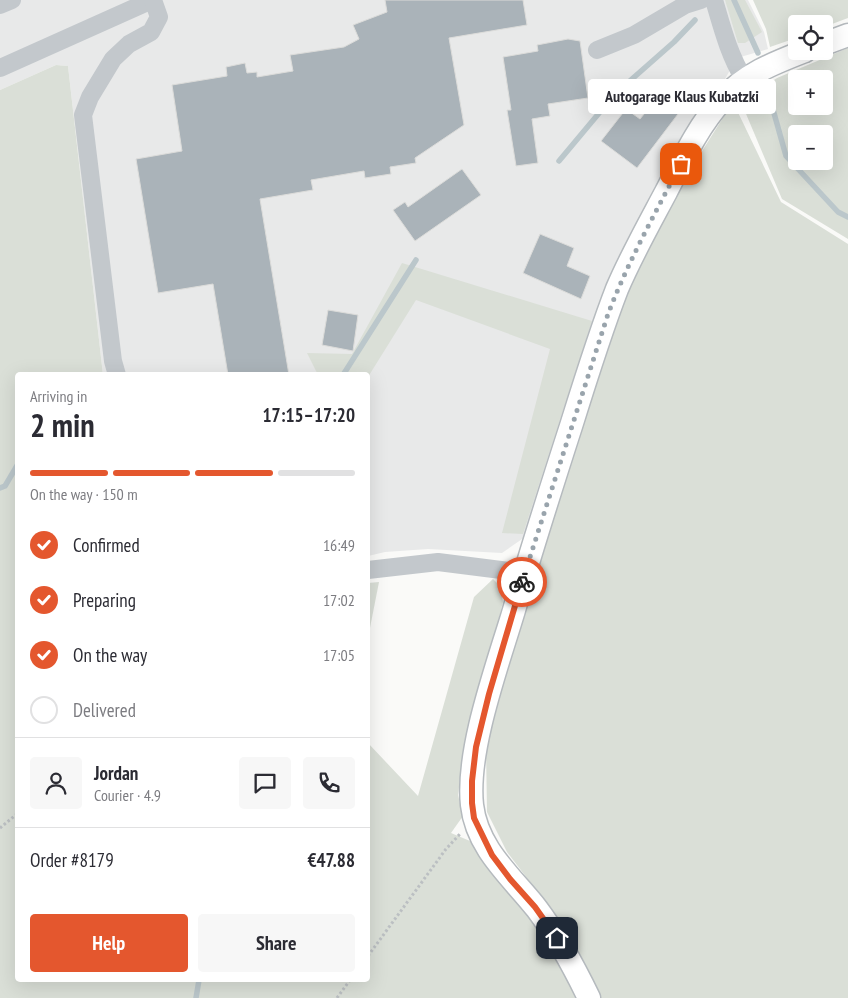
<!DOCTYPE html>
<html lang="en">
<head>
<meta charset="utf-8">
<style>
	body { margin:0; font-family:"PT Sans Narrow",sans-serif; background:#f7f7f7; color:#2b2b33; height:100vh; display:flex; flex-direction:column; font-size:19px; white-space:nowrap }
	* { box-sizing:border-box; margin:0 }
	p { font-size:16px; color:#7c7c81 }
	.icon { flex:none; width:28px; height:28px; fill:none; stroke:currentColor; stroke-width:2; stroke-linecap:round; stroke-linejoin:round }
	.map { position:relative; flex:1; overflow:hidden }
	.drawer { position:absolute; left:15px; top:372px; width:355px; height:610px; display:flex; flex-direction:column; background:#fff; border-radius:5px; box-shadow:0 5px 20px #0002 }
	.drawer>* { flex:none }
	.buttons { position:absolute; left:788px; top:15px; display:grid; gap:10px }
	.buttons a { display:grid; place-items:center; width:45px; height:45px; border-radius:5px; background:#fff; box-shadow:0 5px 20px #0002; font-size:25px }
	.pin { position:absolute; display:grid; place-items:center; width:42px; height:42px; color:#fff; margin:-21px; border-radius:10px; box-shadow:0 2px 8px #0006 }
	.courier { position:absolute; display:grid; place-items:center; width:50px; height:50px; margin:-25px; border:4px solid #e4572e; border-radius:50%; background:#fff; color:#222; box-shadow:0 1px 6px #0007 }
	.bubble { position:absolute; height:35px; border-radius:5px; background:#fff; box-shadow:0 5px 20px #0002; font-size:16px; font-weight:800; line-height:35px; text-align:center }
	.summary em { font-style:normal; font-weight:800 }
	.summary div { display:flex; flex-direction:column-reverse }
	.summary { display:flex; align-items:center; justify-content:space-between; height:85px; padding:0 15px }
	h1 { font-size:32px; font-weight:800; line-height:38px }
	.bar { display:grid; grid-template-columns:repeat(4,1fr); gap:8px 5px; align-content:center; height:60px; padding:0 15px }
	.bar i { height:6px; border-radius:4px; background:#e1e1e2 }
	.bar .current { background:#e4572e }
	.bar p { grid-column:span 4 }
	.line { display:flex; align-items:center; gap:12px; padding:0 15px; border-top:1px solid #e1e1e2 }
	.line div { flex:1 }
	.round { display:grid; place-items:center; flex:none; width:52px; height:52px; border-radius:5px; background:#f7f7f7 }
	ol { padding:0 15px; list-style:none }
	li { display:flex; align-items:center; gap:15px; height:55px }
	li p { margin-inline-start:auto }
	li .icon { padding:5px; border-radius:50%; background:#e4572e; color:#fff; stroke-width:4 }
	li:last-child { color:#7c7c81 }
	li i { width:28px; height:28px; border:2px solid #e1e1e2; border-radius:50% }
	.cta { display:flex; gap:10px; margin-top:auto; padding:10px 15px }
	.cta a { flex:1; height:58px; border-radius:5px; background:#e4572e; color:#fff; font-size:20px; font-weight:800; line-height:58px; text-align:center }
	.cta a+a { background:#f7f7f7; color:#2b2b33 }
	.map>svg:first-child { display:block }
	.built { fill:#e8e9e9 }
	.green { fill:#dadfd7; fill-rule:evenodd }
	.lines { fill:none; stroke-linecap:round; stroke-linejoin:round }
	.stream { stroke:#bbc7cb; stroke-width:5.5 }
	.building { fill:#aab3b9; stroke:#dcdcda }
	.major-casing { stroke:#b5babe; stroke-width:25 }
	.path { stroke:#bbbfc2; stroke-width:3; stroke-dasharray:2.5 2.5; stroke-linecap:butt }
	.minor { stroke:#c3c8cc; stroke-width:18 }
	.major { stroke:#fff; stroke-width:22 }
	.done { stroke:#99a4ac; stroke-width:5; stroke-dasharray:0 9 }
	.route { stroke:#e4572e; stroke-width:6 }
</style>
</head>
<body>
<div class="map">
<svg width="848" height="998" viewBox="0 0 848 998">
	<rect width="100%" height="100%" fill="#fafaf8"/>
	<polygon class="built" points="0,0 748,0 764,32 768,49 737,58 624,254 525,537 502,553 428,549 385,552 368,556 368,375 103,375 68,66 56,65 0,90"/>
	<g class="green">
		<polygon points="725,0 745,0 762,32 745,43 738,43"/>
		<polygon points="753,0 848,0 848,18 824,27 824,24 796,24 796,38 770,47 766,29"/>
		<path d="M848,48V239L782,199L741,102L777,78ZM796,79H824V106H796ZM796,134H824V161H796Z"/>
		<polygon points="56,65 68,66 103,375 18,375 18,980 368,980 368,743 418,796 474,597 493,579 500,586 503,602 462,763 458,795 463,816 451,833 470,841 497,875 530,919 569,976 579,998 0,998 0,90"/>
		<polygon points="733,102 781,202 848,244 848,998 599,998 562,924 507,852 487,812 486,749 531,577 628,290 673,197"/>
		<polygon points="402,263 592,321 523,534 502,533 550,349 416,300 368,377 368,375 318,375 307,353 352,354"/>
		<polygon points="379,582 368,638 368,583"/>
	</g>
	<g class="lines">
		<g class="stream">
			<polyline points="734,0 758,53"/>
			<polyline points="765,81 786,156 838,212 848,217"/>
			<polyline points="559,161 615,94 674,42 695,20"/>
			<polyline points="343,375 416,260"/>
			<polyline points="0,488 5,486 18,464"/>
			<polyline points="196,998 199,980"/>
		</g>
	</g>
	<g class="building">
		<polygon points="385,0 523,0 527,25 449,38 464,125 415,158 416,163 390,167 391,174 365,178 364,171 311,180 313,190 260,199 289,375 228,375 213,284 158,293 136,159 182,151 172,85 227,76 226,67 245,63 247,73 257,72 257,77 293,71 290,55 344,47 359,39 353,25 387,12"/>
		<polygon points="568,39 580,41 588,98 548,104 550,116 532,119 538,163 516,166 507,110 511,110 503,57 538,51 537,45"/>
		<polygon points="657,98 678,114 637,168 601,141 626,109 640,119"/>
		<polygon points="462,169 481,195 415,241 393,210 405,202 408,207"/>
		<polygon points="540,234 574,248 567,266 590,276 581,299 523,273"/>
		<polygon points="328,310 358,315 353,351 322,345"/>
	</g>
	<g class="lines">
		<defs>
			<g id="major">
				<polyline points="824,44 848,35"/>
				<path d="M589,998C574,967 558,937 537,909C512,877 477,849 472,805C466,750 498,664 514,610C532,547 552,485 572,423C586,378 600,333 617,289C631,256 649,224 666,192C682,161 698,126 722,100C745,74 774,63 805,51"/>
			</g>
		</defs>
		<use href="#major" class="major-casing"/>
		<g class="path">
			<polyline points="0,828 18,813"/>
			<polyline points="368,956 446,849 460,834"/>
			<polyline points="337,998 350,980"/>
		</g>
		<g class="minor">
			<path d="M714,0C722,27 729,55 744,79"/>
			<polyline points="0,5 12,0"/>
			<polyline points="597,50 634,35 685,5 701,0"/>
			<polyline points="0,68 152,0"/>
			<polyline points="117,375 113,361 83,115 90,97 113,59 129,44 151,32 159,17 153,0"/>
			<polyline points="368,570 438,562 525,573"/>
		</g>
		<use href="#major" class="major"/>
	</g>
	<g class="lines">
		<path class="done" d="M522,582L608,314C628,262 655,213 681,164"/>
		<polyline class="route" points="522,582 489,694 476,747 472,781 472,803 474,818 492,855 510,879 535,907 557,938"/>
	</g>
</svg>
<div class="buttons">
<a><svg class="icon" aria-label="locate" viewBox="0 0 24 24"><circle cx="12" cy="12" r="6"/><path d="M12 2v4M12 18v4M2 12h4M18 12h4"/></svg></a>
<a>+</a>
<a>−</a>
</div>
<div class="pin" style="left:681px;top:164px;background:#ea580c"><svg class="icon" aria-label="bag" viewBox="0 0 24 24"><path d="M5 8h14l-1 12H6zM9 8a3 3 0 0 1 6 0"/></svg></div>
<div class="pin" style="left:557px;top:938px;background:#1f2937"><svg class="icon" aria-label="home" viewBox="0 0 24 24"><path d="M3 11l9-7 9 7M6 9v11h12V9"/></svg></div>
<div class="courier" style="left:522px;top:582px"><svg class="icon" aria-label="bike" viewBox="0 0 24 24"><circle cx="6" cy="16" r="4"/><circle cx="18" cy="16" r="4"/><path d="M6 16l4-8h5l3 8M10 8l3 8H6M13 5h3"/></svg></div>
<div class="bubble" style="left:588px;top:79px;width:188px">Autogarage Klaus Kubatzki</div>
<section class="drawer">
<div class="summary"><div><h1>2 min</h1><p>Arriving in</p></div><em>17:15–17:20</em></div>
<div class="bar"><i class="current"></i><i class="current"></i><i class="current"></i><i></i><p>On the way · 150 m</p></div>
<ol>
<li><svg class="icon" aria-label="check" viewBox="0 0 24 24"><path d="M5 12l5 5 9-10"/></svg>Confirmed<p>16:49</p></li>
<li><svg class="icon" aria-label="check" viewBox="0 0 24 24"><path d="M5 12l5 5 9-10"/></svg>Preparing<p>17:02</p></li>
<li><svg class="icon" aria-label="check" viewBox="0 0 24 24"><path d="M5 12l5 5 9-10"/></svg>On the way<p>17:05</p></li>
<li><i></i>Delivered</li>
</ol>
<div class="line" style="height:90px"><a class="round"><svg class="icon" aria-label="person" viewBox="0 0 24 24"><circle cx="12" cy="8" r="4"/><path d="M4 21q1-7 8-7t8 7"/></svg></a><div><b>Jordan</b><p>Courier · 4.9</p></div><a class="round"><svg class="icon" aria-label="chat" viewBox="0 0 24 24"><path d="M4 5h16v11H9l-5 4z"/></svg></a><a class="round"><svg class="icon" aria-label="phone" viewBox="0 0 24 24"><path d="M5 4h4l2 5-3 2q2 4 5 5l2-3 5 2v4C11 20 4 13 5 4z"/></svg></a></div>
<div class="line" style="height:65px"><div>Order #8179</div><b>€47.88</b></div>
<div class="cta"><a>Help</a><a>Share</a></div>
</section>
</div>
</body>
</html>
